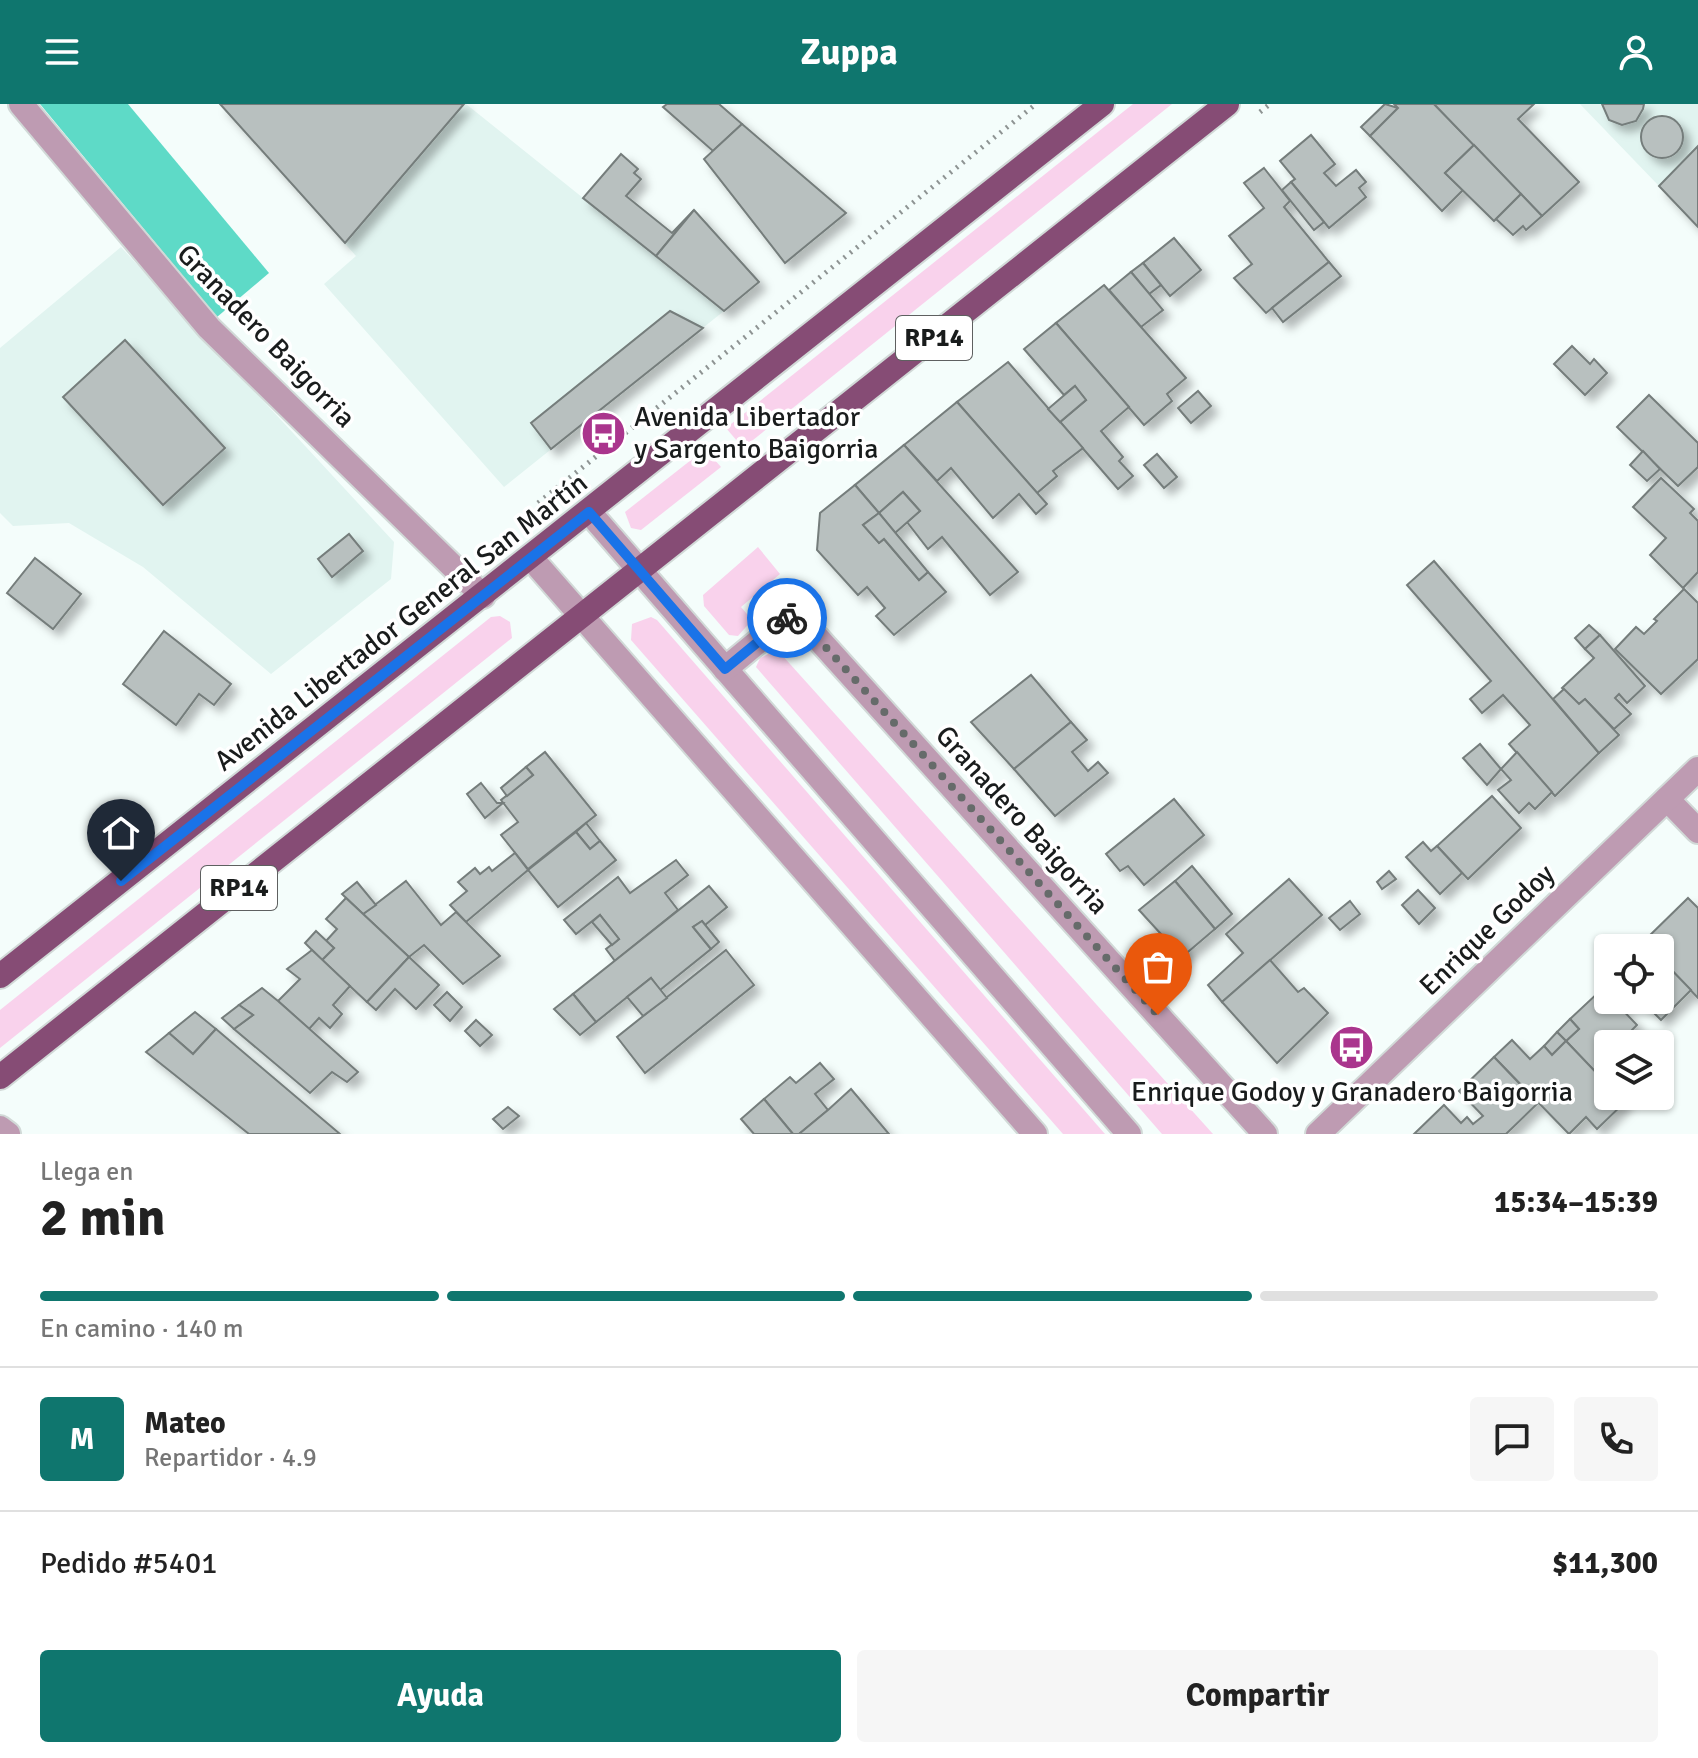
<!DOCTYPE html>
<html lang="es">
<head>
<meta charset="utf-8">
<style>
	body { margin:0; font-family:Signika,sans-serif; background:#f6f6f6; color:#222; height:100vh; display:flex; flex-direction:column; font-size:30px; white-space:nowrap }
	* { box-sizing:border-box; margin:0 }
	p { font-size:26px; color:#767676 }
	.icon { flex:none; width:44px; height:44px; fill:none; stroke:currentColor; stroke-width:2; stroke-linecap:round; stroke-linejoin:round }
	.map { position:relative; height:1030px; overflow:hidden }
	.drawer { display:flex; flex-direction:column; background:#fff; flex:1 }
	.drawer>* { flex:none }
	.buttons { position:absolute; left:1594px; top:830px; display:grid; gap:16px }
	.buttons a { display:grid; place-items:center; width:80px; height:80px; border-radius:8px; background:#fff; box-shadow:0 2px 6px #0004; font-size:40px }
	.pin { position:absolute; display:grid; place-items:center; width:68px; height:68px; color:#fff; margin:-82px -34px; border-radius:50% 50% 50% 0; rotate:-45deg; box-shadow:0 0 8px #0007 }
	.pin .icon { rotate:45deg }
	.courier { position:absolute; display:grid; place-items:center; width:80px; height:80px; margin:-40px; border:6px solid #1a73e8; border-radius:50%; background:#fff; color:#222; box-shadow:0 2px 10px #0007 }
	.headline em { font-style:normal; font-weight:700 }
	.headline div { display:flex; flex-direction:column-reverse }
	.headline { display:flex; align-items:center; justify-content:space-between; height:136px; padding:0 40px }
	h1 { font-size:52px; font-weight:700; line-height:60px }
	.bar { display:grid; grid-template-columns:repeat(4,1fr); gap:12px 8px; align-content:center; height:96px; padding:0 40px }
	.bar i { height:10px; border-radius:6px; background:#e0e0e0 }
	.bar .on { background:#0f766e }
	.bar p { grid-column:span 4 }
	.line { display:flex; align-items:center; gap:20px; padding:0 40px; border-top:2px solid #e0e0e0 }
	.line div { flex:1 }
	.round { display:grid; place-items:center; flex:none; width:84px; height:84px; border-radius:8px; background:#f6f6f6 }
	.button { display:flex; gap:16px; margin-top:auto; padding:16px 40px }
	.button a { flex:1; height:92px; border-radius:8px; background:#0f766e; color:#fff; font-size:32px; font-weight:700; line-height:92px; text-align:center }
	.button a+a { background:#f6f6f6; color:#222 }
	header { display:flex; justify-content:space-between; align-items:center; height:104px; padding:0 40px; background:#0f766e; color:#fff; font-size:36px; font-weight:700 }
	.map>svg:first-child { display:block }
	.built { fill:#e1f4f0 }
	.green { fill:#f9d2ec }
	.water { fill:#5edac7 }
	.building { fill:#b8c0bf; stroke:#757d7b; stroke-width:2; filter:url(#shadow) }
	.lines { fill:none; stroke-linecap:round; stroke-linejoin:round }
	.street-casing { stroke:#d1d9d7; stroke-width:28 }
	.primary-casing { stroke:#d1d9d7; stroke-width:28 }
	.path { stroke:#8e9493; stroke-width:5; stroke-dasharray:2 6; stroke-linecap:butt }
	.street { stroke:#be9bb2; stroke-width:24 }
	.primary { stroke:#864c75; stroke-width:24 }
	.done { stroke:#666b6a; stroke-width:8; stroke-dasharray:0 14.4 }
	.route { stroke:#1a73e8; stroke-width:10 }
	.labels { text-anchor:middle; dominant-baseline:central; stroke-width:7; stroke-linejoin:round; paint-order:stroke }
	.shield { fill:#fff; stroke:#5e6060; stroke-width:2 }
	.shield-label { font-size:26px; font-weight:bold; fill:#191c1c }
	.street-label { font-size:28px; fill:#191c1c; stroke:#fff }
	.poi-label { font-size:28px; fill:#191c1c; stroke:#fff; text-anchor:start }
</style>
</head>
<body>
<header><svg class="icon" aria-label="menu" viewBox="0 0 24 24"><path d="M4 6h16M4 12h16M4 18h16"/></svg>Zuppa<svg class="icon" aria-label="person" viewBox="0 0 24 24"><circle cx="12" cy="8" r="4"/><path d="M4 21q1-7 8-7t8 7"/></svg></header>
<div class="map">
<svg width="1698" height="1030" viewBox="0 0 1698 1030">
	<defs>
		<filter id="shadow"><feDropShadow dx="7" dy="7" stdDeviation="4" flood-color="#0004"/></filter>
	</defs>
	<rect width="100%" height="100%" fill="#f4fdfb"/>
	<g class="built">
		<polygon points="220,0 466,0 724,207 504,383 324,180 356,152"/>
		<polygon points="1580,0 1698,0 1698,123 1659,82"/>
		<polygon points="121,143 394,438 391,475 271,570 143,463 69,419 13,422 0,409 0,244"/>
	</g>
	<g class="green">
		<polygon points="1133,0 1172,0 743,344 726,324"/>
		<polygon points="705,345 721,363 641,426 631,424 625,408"/>
		<polygon points="758,443 780,470 741,503 752,516 738,532 729,531 704,502 703,491"/>
		<polygon points="500,512 510,518 512,534 0,944 0,906 491,513"/>
		<polygon points="651,513 657,516 1105,1030 1063,1030 631,536 632,520"/>
		<polygon points="775,547 781,550 1213,1030 1162,1030 756,563 760,554"/>
	</g>
	<polygon class="water" points="40,0 128,0 269,169 217,213"/>
	<g class="building">
		<polygon points="220,0 464,0 345,139"/>
		<polygon points="667,0 719,0 742,20 713,47 663,3"/>
		<polygon points="1385,0 1398,4 1370,32 1361,23"/>
		<polygon points="1394,0 1434,0 1474,41 1445,69 1463,86 1442,107 1370,32 1398,4"/>
		<polygon points="1434,0 1534,0 1518,15 1579,78 1542,112"/>
		<polygon points="1602,0 1644,0 1643,5 1636,17 1622,21 1609,16"/>
		<circle cx="1662" cy="33" r="21"/>
		<polygon points="742,20 846,109 785,159 704,55"/>
		<polygon points="1311,31 1335,60 1324,69 1336,82 1356,66 1366,78 1359,84 1366,93 1329,124 1291,78 1295,75 1280,57"/>
		<polygon points="1474,41 1521,90 1494,117 1445,69"/>
		<polygon points="1698,42 1698,123 1659,82"/>
		<polygon points="621,50 638,65 634,69 641,75 626,92 672,129 694,106 656,152 583,94"/>
		<polygon points="1264,64 1290,97 1284,103 1329,158 1266,209 1234,174 1252,160 1229,132 1264,104 1244,79"/>
		<polygon points="1291,78 1324,118 1314,126 1282,86"/>
		<polygon points="1521,90 1542,112 1526,126 1523,122 1513,131 1496,115"/>
		<polygon points="694,106 759,178 724,207 656,152"/>
		<polygon points="1174,134 1201,166 1170,192 1143,159"/>
		<polygon points="1329,158 1341,172 1283,218 1272,204"/>
		<polygon points="1143,159 1161,181 1149,190 1131,168"/>
		<polygon points="1131,168 1163,206 1141,223 1109,186"/>
		<polygon points="1104,181 1186,274 1167,290 1172,297 1144,321 1056,219"/>
		<polygon points="670,207 703,224 551,345 531,319"/>
		<polygon points="1056,219 1129,303 1101,327 1123,353 1119,357 1133,372 1118,385 1060,318 1086,296 1075,282 1064,291 1024,245"/>
		<polygon points="125,236 225,344 163,401 63,293"/>
		<polygon points="1572,242 1590,260 1594,255 1607,269 1585,291 1554,260"/>
		<polygon points="1008,258 1083,344 1053,367 1057,372 1037,389 957,298"/>
		<polygon points="1075,282 1086,296 1060,318 1048,305"/>
		<polygon points="1198,287 1211,302 1191,319 1178,304"/>
		<polygon points="1649,291 1698,339 1698,363 1678,382 1617,323"/>
		<polygon points="957,298 1047,400 1036,410 1019,390 993,414 951,364 937,377 904,341"/>
		<polygon points="904,341 1018,468 990,491 942,433 928,445 907,418 920,407 903,388 879,409 855,381"/>
		<polygon points="1643,347 1660,365 1647,377 1630,361"/>
		<polygon points="1157,350 1177,373 1164,384 1144,361"/>
		<polygon points="1661,374 1694,405 1690,409 1698,417 1698,468 1683,484 1650,451 1666,434 1633,403"/>
		<polygon points="855,381 879,409 863,421 879,439 884,435 919,476 928,468 946,488 894,531 876,512 885,504 867,483 858,491 817,446 820,409"/>
		<polygon points="903,388 920,407 895,429 879,409"/>
		<polygon points="879,409 928,468 919,476 884,435 879,439 863,421"/>
		<polygon points="349,430 363,447 332,473 318,455"/>
		<polygon points="35,454 81,490 53,525 7,489"/>
		<polygon points="1434,457 1599,649 1555,692 1509,640 1530,621 1503,591 1482,609 1470,595 1491,577 1407,481"/>
		<polygon points="1684,485 1698,499 1698,555 1661,590 1615,545 1636,523 1644,530 1657,517 1654,515"/>
		<polygon points="1589,521 1600,531 1585,545 1575,534"/>
		<polygon points="164,527 231,580 214,601 199,590 176,621 123,580"/>
		<polygon points="1600,531 1645,582 1627,599 1619,590 1615,594 1631,610 1614,625 1585,595 1579,600 1562,584 1594,554 1585,545"/>
		<polygon points="1031,571 1071,618 1014,665 971,618"/>
		<polygon points="1564,585 1579,600 1585,595 1619,631 1599,649 1553,595"/>
		<polygon points="1071,618 1087,636 1072,648 1088,667 1098,658 1108,669 1055,712 1014,665"/>
		<polygon points="1480,640 1501,665 1487,681 1463,654"/>
		<polygon points="545,648 596,711 528,765 501,731 518,718 501,696 533,671 526,663"/>
		<polygon points="1517,648 1552,688 1535,705 1529,699 1519,709 1498,686 1511,676 1501,665"/>
		<polygon points="526,663 533,671 507,692 501,684"/>
		<polygon points="481,679 497,699 503,699 485,714 467,690"/>
		<polygon points="1492,692 1521,724 1468,775 1437,742"/>
		<polygon points="1174,695 1204,731 1144,781 1128,762 1120,767 1106,750"/>
		<polygon points="586,719 600,737 590,745 576,728"/>
		<polygon points="576,728 590,745 600,737 616,756 558,803 528,766"/>
		<polygon points="1423,738 1431,747 1437,742 1462,769 1440,790 1406,753"/>
		<polygon points="515,749 528,766 466,818 450,801 467,787 458,778 475,764 480,770 489,763 492,767"/>
		<polygon points="676,756 688,771 665,789 678,806 615,857 606,845 619,835 600,811 576,830 564,816 618,773 630,789"/>
		<polygon points="1192,762 1232,810 1215,825 1175,777"/>
		<polygon points="1389,767 1396,775 1382,785 1377,778"/>
		<polygon points="1289,775 1322,811 1222,898 1208,881 1243,849 1226,830"/>
		<polygon points="406,777 441,821 456,808 500,852 463,880 424,841 409,853 363,810"/>
		<polygon points="1175,777 1215,825 1182,853 1139,806"/>
		<polygon points="357,778 376,801 363,810 342,790"/>
		<polygon points="709,782 727,803 705,821 702,817 693,823 711,845 660,886 651,874 596,918 573,890"/>
		<polygon points="1418,786 1435,804 1419,820 1402,801"/>
		<polygon points="346,794 409,853 367,898 322,856 334,844 326,837 337,825 326,815"/>
		<polygon points="1688,794 1698,804 1698,894 1660,854 1660,844 1650,844 1643,838"/>
		<polygon points="1350,797 1360,810 1340,826 1329,814"/>
		<polygon points="600,811 619,835 612,841 592,818"/>
		<polygon points="702,817 719,838 711,845 693,823"/>
		<polygon points="316,827 334,844 322,856 305,839"/>
		<polygon points="312,846 350,882 333,901 342,910 330,924 319,914 309,925 278,897 300,875 287,865"/>
		<polygon points="726,846 754,881 645,969 617,933"/>
		<polygon points="409,853 439,881 416,905 395,885 376,906 367,898"/>
		<polygon points="1660,854 1691,886 1661,916 1641,896 1660,896"/>
		<polygon points="1270,856 1298,888 1304,884 1328,909 1277,959 1222,898"/>
		<polygon points="651,874 667,894 643,912 627,893"/>
		<polygon points="262,884 278,897 358,968 347,978 332,968 310,989 234,925 253,911 239,901"/>
		<polygon points="1602,885 1608,896 1613,896 1637,921 1622,936 1626,940 1608,940 1608,967 1601,974 1566,937 1579,925 1570,915"/>
		<polygon points="447,888 462,903 450,917 434,901"/>
		<polygon points="573,890 596,918 580,931 554,905"/>
		<polygon points="239,901 253,911 234,925 222,914"/>
		<polygon points="195,908 216,925 193,950 169,929"/>
		<polygon points="1570,915 1579,925 1566,937 1557,928"/>
		<polygon points="476,916 492,931 480,942 465,927"/>
		<polygon points="216,925 340,1030 249,1030 146,948 169,929 193,950"/>
		<polygon points="1557,928 1566,937 1552,951 1544,942"/>
		<polygon points="1512,936 1530,955 1544,942 1552,951 1566,937 1608,981 1608,992 1619,992 1625,998 1597,1025 1586,1013 1569,1030 1494,953"/>
		<polygon points="1494,953 1538,999 1506,1030 1414,1030 1444,1001 1461,1019 1467,1013 1473,1020 1483,1012 1459,987"/>
		<polygon points="820,959 834,975 815,990 828,1006 799,1030 793,1030 764,995 790,973 796,979"/>
		<polygon points="851,985 889,1030 799,1030 828,1006"/>
		<polygon points="764,995 793,1030 754,1030 741,1015"/>
		<polygon points="508,1003 519,1012 503,1025 493,1015"/>
	</g>
	<g class="lines">
		<defs>
			<g id="street">
				<polyline points="21,0 209,224 483,492"/>
				<polyline points="589,408 1129,1030"/>
				<polyline points="531,454 1035,1030"/>
				<polyline points="725,565 794,508 1265,1030"/>
				<polyline points="1667,695 1698,727"/>
				<polyline points="0,1024 8,1030"/>
				<polyline points="1318,1030 1698,665"/>
			</g>
			<g id="primary">
				<polyline points="0,872 1102,0"/>
				<polyline points="0,973 1227,0"/>
			</g>
		</defs>
		<use href="#street" class="street-casing"/>
		<use href="#primary" class="primary-casing"/>
		<g class="path">
			<polyline points="1260,8 1270,0"/>
			<polyline points="538,399 1036,0"/>
		</g>
		<use href="#street" class="street"/>
		<use href="#primary" class="primary"/>
	</g>
	<g class="lines">
		<polyline class="done" points="787,514 794,508 1158,911"/>
		<polyline class="route" points="121,777 589,408 725,565 787,514"/>
	</g>
	<defs>
		<symbol id="bus-disc" viewBox="-11 -11 22 22"><circle r="9.5" fill="#aa358d" stroke="#fff"/><path d="M-5-6H5V4H4V6H2V4H-2V6H-4V4H-5ZM-3.5-4V0h7V-4ZM-3.5 1.2v1.5H-2V1.2ZM2 1.2v1.5H3.5V1.2Z" fill="#fff"/></symbol>
	</defs>
	<g fill-rule="evenodd">
		<use href="#bus-disc" x="578" y="304" width="51" height="51"/>
		<use href="#bus-disc" x="1326" y="918" width="51" height="51"/>
	</g>
	<g class="labels">
		<g class="shield">
			<rect x="896" y="212" width="76" height="44" rx="6"/>
			<rect x="201" y="762" width="76" height="44" rx="6"/>
		</g>
		<g class="shield-label">
			<text x="934" y="234">RP14</text>
			<text x="239" y="784">RP14</text>
		</g>
		<g class="street-label">
			<text transform="translate(266 232) rotate(46)">Granadero Baigorria</text>
			<text transform="translate(401 518) rotate(-38)">Avenida Libertador General San Martín</text>
			<text transform="translate(1022 716) rotate(48)">Granadero Baigorria</text>
			<text transform="translate(1487 826) rotate(-44)">Enrique Godoy</text>
		</g>
		<g class="poi-label">
			<text x="634" y="313">Avenida Libertador<tspan x="634" dy="32">y Sargento Baigorria</tspan></text>
			<text x="1352" y="988" text-anchor="middle">Enrique Godoy y Granadero Baigorria</text>
		</g>
	</g>
</svg>
<div class="buttons">
<a><svg class="icon" aria-label="locate" viewBox="0 0 24 24"><circle cx="12" cy="12" r="6"/><path d="M12 2v4M12 18v4M2 12h4M18 12h4"/></svg></a>
<a><svg class="icon" aria-label="layers" viewBox="0 0 24 24"><path d="M12 4l9 5-9 5-9-5zM3 14l9 5 9-5"/></svg></a>
</div>
<div class="pin" style="left:1158px;top:911px;background:#ea580c"><svg class="icon" aria-label="bag" viewBox="0 0 24 24"><path d="M5 8h14l-1 12H6zM9 8a3 3 0 0 1 6 0"/></svg></div>
<div class="pin" style="left:121px;top:777px;background:#1f2937"><svg class="icon" aria-label="home" viewBox="0 0 24 24"><path d="M3 11l9-7 9 7M6 9v11h12V9"/></svg></div>
<div class="courier" style="left:787px;top:514px"><svg class="icon" aria-label="bike" viewBox="0 0 24 24"><circle cx="6" cy="16" r="4"/><circle cx="18" cy="16" r="4"/><path d="M6 16l4-8h5l3 8M10 8l3 8H6M13 5h3"/></svg></div>
</div>
<section class="drawer">
<div class="headline"><div><h1>2 min</h1><p>Llega en</p></div><em>15:34–15:39</em></div>
<div class="bar"><i class="on"></i><i class="on"></i><i class="on"></i><i></i><p>En camino · 140 m</p></div>
<div class="line" style="height:144px"><b class="round" style="background:#0f766e;color:#fff">M</b><div><b>Mateo</b><p>Repartidor · 4.9</p></div><a class="round"><svg class="icon" aria-label="chat" viewBox="0 0 24 24"><path d="M4 5h16v11H9l-5 4z"/></svg></a><a class="round"><svg class="icon" aria-label="phone" viewBox="0 0 24 24"><path d="M5 4h4l2 5-3 2q2 4 5 5l2-3 5 2v4C11 20 4 13 5 4z"/></svg></a></div>
<div class="line" style="height:104px"><div>Pedido #5401</div><b>$11,300</b></div>
<div class="button"><a>Ayuda</a><a>Compartir</a></div>
</section>
</body>
</html>
